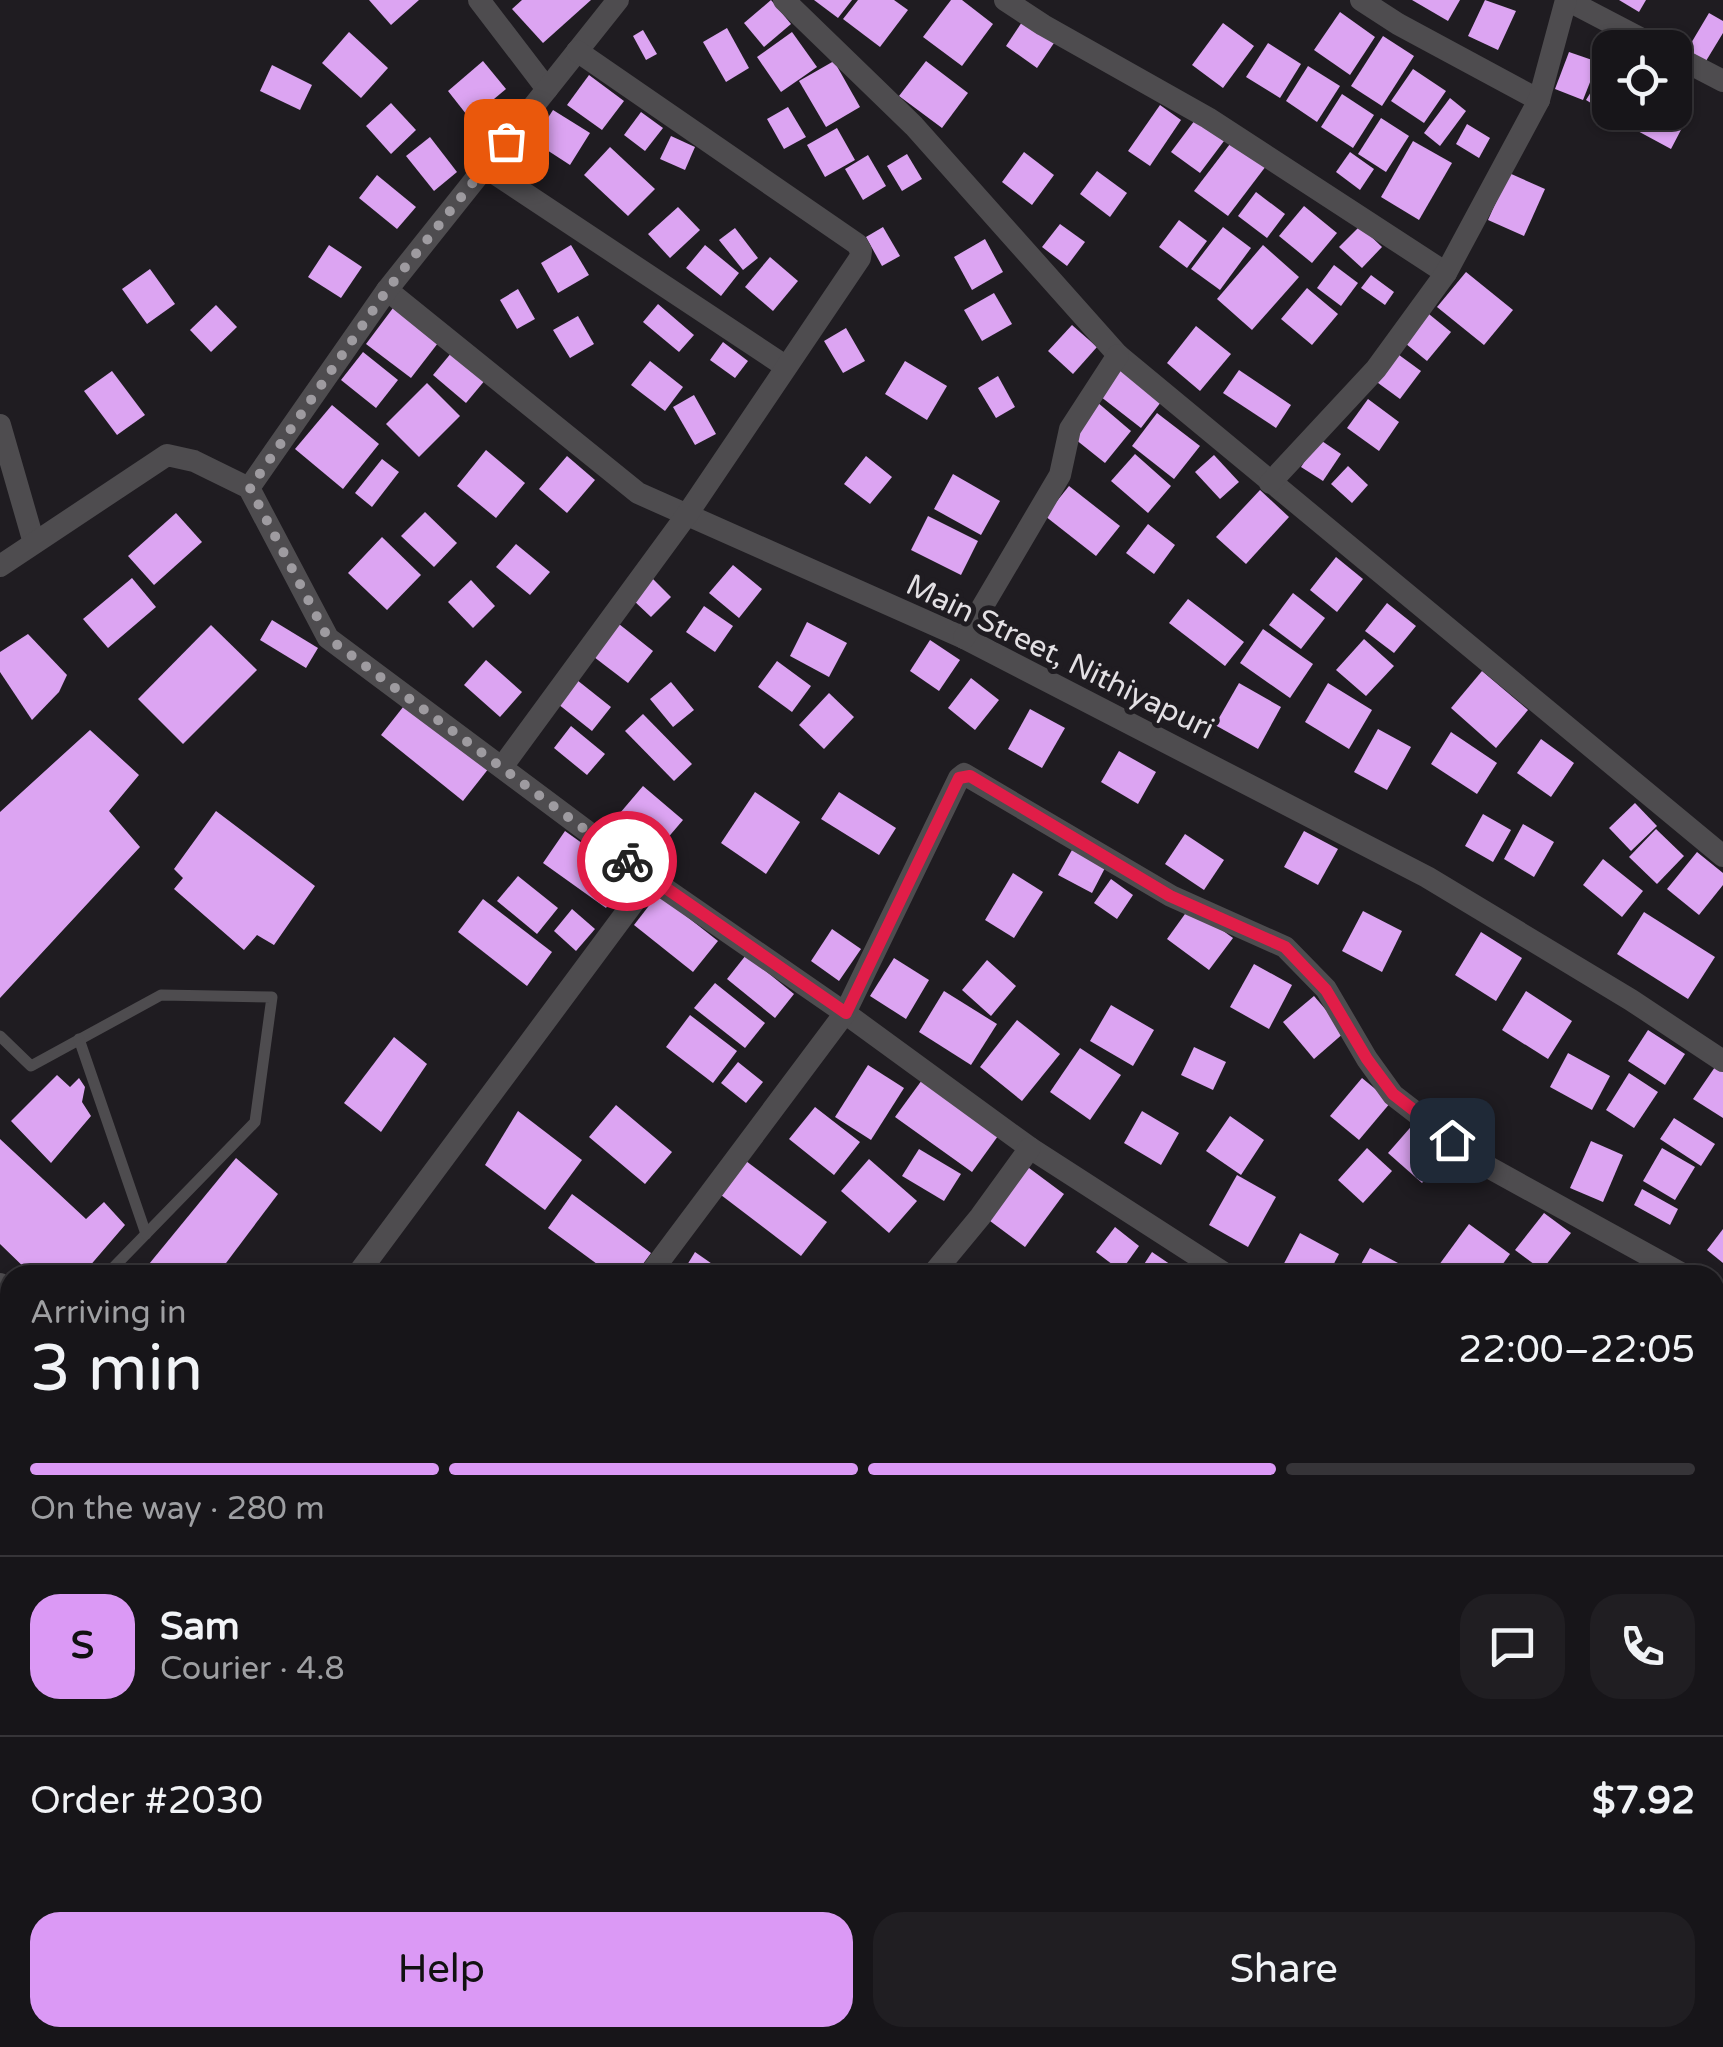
<!DOCTYPE html>
<html lang="en">
<head>
<meta charset="utf-8">
<style>
	body { margin:0; font-family:"Varela Round",sans-serif; background:#201e22; color:#f1f3f6; height:100vh; display:flex; flex-direction:column; font-size:38px; white-space:nowrap }
	* { box-sizing:border-box; margin:0 }
	p { font-size:32px; color:#9e9fa2 }
	.icon { flex:none; width:55px; height:55px; fill:none; stroke:currentColor; stroke-width:2; stroke-linecap:round; stroke-linejoin:round }
	.map { position:relative; flex:1; overflow:hidden }
	.sheet { position:absolute; left:0px; top:1265px; width:1725px; height:782px; display:flex; flex-direction:column; background:#171519; border-radius:30px 30px 0 0; box-shadow:0 2px 8px #0004,0 0 0 2px #363438 }
	.sheet>* { flex:none }
	.controls { position:absolute; left:1592px; top:30px; display:grid; gap:20px }
	.controls a { display:grid; place-items:center; width:100px; height:100px; border-radius:20px; background:#171519; box-shadow:0 2px 8px #0004,0 0 0 2px #363438; font-size:50px }
	.pin { position:absolute; display:grid; place-items:center; width:85px; height:85px; color:#fff; margin:-42px; border-radius:20px; box-shadow:0 5px 15px #0006 }
	.courier { position:absolute; display:grid; place-items:center; width:100px; height:100px; margin:-50px; border:8px solid #e11d48; border-radius:50%; background:#fff; color:#222; box-shadow:0 2px 12px #0007 }
	.headline em { font-style:normal; font-weight:600 }
	.headline div { display:flex; flex-direction:column-reverse }
	.headline { display:flex; align-items:center; justify-content:space-between; height:170px; padding:0 30px }
	h1 { font-size:65px; font-weight:600; line-height:75px }
	.bar { display:grid; grid-template-columns:repeat(4,1fr); gap:15px 10px; align-content:center; height:120px; padding:0 30px }
	.bar i { height:12px; border-radius:8px; background:#363438 }
	.bar .on { background:#db99f5 }
	.bar p { grid-column:span 4 }
	.line { display:flex; align-items:center; gap:25px; padding:0 30px; border-top:2px solid #363438 }
	.line div { flex:1 }
	.round { display:grid; place-items:center; flex:none; width:105px; height:105px; border-radius:30px; background:#201e22 }
	.primary-button { display:flex; gap:20px; margin-top:auto; padding:20px 30px }
	.primary-button a { flex:1; height:115px; border-radius:30px; background:#db99f5; color:#111; font-size:40px; font-weight:600; line-height:115px; text-align:center }
	.primary-button a+a { background:#201e22; color:#f1f3f6 }
	.map>svg:first-child { display:block }
	.building { fill:#dca4f2 }
	.lines { fill:none; stroke-linecap:round; stroke-linejoin:round }
	.service { stroke:#4e4c4f; stroke-width:11 }
	.minor { stroke:#4e4c4f; stroke-width:22 }
	.primary { stroke:#7e7b80; stroke-width:30 }
	.done { stroke:#9e9ba0; stroke-width:10; stroke-dasharray:0 18 }
	.route { stroke:#e11d48; stroke-width:12 }
	.labels { text-anchor:middle; dominant-baseline:central; stroke-width:10; stroke-linejoin:round; paint-order:stroke }
	.street-label { font-size:30px; fill:#e3e0e4; stroke:#1f1c21 }
</style>
</head>
<body>
<div class="map">
<svg width="1723" height="2047" viewBox="0 0 1723 2047">
	<rect width="100%" height="100%" fill="#1f1c21"/>
	<g class="building">
		<polygon points="369,0 419,0 391,25"/>
		<polygon points="522,0 591,0 543,43 512,9"/>
		<polygon points="771,0 791,24 764,47 744,23"/>
		<polygon points="814,0 852,0 838,18"/>
		<polygon points="858,0 894,0 908,10 880,47 843,19"/>
		<polygon points="951,0 962,0 993,24 962,66 923,37"/>
		<polygon points="1412,0 1460,0 1448,21"/>
		<polygon points="1485,0 1516,11 1498,50 1468,36"/>
		<polygon points="1619,0 1646,0 1639,12"/>
		<polygon points="1340,12 1375,37 1350,75 1314,50"/>
		<polygon points="1709,13 1723,21 1723,33 1706,61 1687,50"/>
		<polygon points="1022,22 1054,43 1037,68 1006,46"/>
		<polygon points="1223,23 1254,46 1223,88 1192,65"/>
		<polygon points="727,28 749,68 726,82 703,42"/>
		<polygon points="643,30 657,54 646,60 633,36"/>
		<polygon points="349,32 388,68 361,98 322,63"/>
		<polygon points="792,32 817,67 781,92 757,57"/>
		<polygon points="1383,36 1414,56 1382,106 1351,86"/>
		<polygon points="1268,43 1301,64 1280,98 1246,77"/>
		<polygon points="1569,52 1598,62 1583,100 1555,89"/>
		<polygon points="483,61 506,89 470,119 448,91"/>
		<polygon points="834,61 860,107 826,127 799,81"/>
		<polygon points="926,61 968,93 942,128 899,96"/>
		<polygon points="1610,61 1610,112 1633,112 1625,124 1586,100"/>
		<polygon points="272,65 312,85 300,110 260,91"/>
		<polygon points="1308,66 1340,86 1317,122 1286,101"/>
		<polygon points="1413,69 1446,91 1424,123 1391,101"/>
		<polygon points="589,75 624,101 602,130 567,105"/>
		<polygon points="1342,94 1374,115 1353,148 1321,127"/>
		<polygon points="1675,95 1694,105 1671,149 1634,129 1643,112 1675,112"/>
		<polygon points="1450,98 1466,111 1440,146 1424,133"/>
		<polygon points="391,103 416,130 391,154 366,126"/>
		<polygon points="1160,105 1181,120 1150,166 1128,151"/>
		<polygon points="788,107 806,137 784,149 767,119"/>
		<polygon points="553,110 590,133 570,165 533,141"/>
		<polygon points="641,112 663,128 645,151 624,135"/>
		<polygon points="1381,118 1409,136 1386,172 1358,154"/>
		<polygon points="1195,120 1224,141 1200,173 1171,152"/>
		<polygon points="1467,124 1490,138 1479,158 1456,144"/>
		<polygon points="837,128 855,160 825,177 807,145"/>
		<polygon points="671,136 695,147 685,170 660,159"/>
		<polygon points="430,137 457,172 434,191 406,156"/>
		<polygon points="1233,140 1266,166 1228,216 1194,191"/>
		<polygon points="1413,141 1452,163 1419,220 1381,197"/>
		<polygon points="610,147 655,189 628,216 584,175"/>
		<polygon points="1024,152 1054,175 1032,205 1002,182"/>
		<polygon points="1350,152 1374,169 1360,190 1336,172"/>
		<polygon points="907,154 922,179 902,191 887,166"/>
		<polygon points="868,155 886,186 863,200 845,169"/>
		<polygon points="1097,171 1127,193 1110,217 1080,194"/>
		<polygon points="1509,173 1545,189 1524,236 1488,220"/>
		<polygon points="377,175 416,207 397,229 359,198"/>
		<polygon points="1256,192 1285,214 1267,238 1238,216"/>
		<polygon points="1304,206 1337,233 1312,263 1279,236"/>
		<polygon points="678,207 700,230 670,258 648,234"/>
		<polygon points="1179,220 1207,241 1187,268 1159,247"/>
		<polygon points="1060,224 1085,242 1067,266 1042,247"/>
		<polygon points="1360,226 1382,247 1362,268 1339,247"/>
		<polygon points="883,227 900,256 882,266 866,237"/>
		<polygon points="1223,227 1251,248 1220,290 1191,269"/>
		<polygon points="735,228 758,258 743,270 719,240"/>
		<polygon points="985,239 1003,272 972,290 954,257"/>
		<polygon points="329,245 362,267 341,298 308,277"/>
		<polygon points="571,245 589,275 558,293 541,263"/>
		<polygon points="705,245 739,273 721,296 686,268"/>
		<polygon points="1263,245 1299,277 1252,330 1217,299"/>
		<polygon points="770,257 798,281 773,311 745,287"/>
		<polygon points="1334,265 1358,283 1341,306 1317,288"/>
		<polygon points="150,269 175,304 147,324 122,289"/>
		<polygon points="1466,272 1513,310 1484,345 1437,307"/>
		<polygon points="1371,275 1394,292 1385,305 1361,288"/>
		<polygon points="1307,288 1338,314 1312,345 1281,319"/>
		<polygon points="518,289 535,319 517,329 500,300"/>
		<polygon points="994,293 1012,324 982,341 964,310"/>
		<polygon points="658,304 694,335 679,352 643,322"/>
		<polygon points="216,305 237,327 211,352 190,330"/>
		<polygon points="393,308 438,343 411,378 366,344"/>
		<polygon points="1424,310 1451,332 1427,361 1400,339"/>
		<polygon points="578,316 594,344 570,358 553,330"/>
		<polygon points="1072,325 1097,347 1073,374 1048,351"/>
		<polygon points="1196,326 1231,354 1200,391 1167,363"/>
		<polygon points="846,328 865,361 843,373 824,341"/>
		<polygon points="723,342 748,361 735,378 710,360"/>
		<polygon points="363,352 398,380 376,408 341,380"/>
		<polygon points="452,352 486,379 466,403 433,375"/>
		<polygon points="1395,352 1421,371 1400,399 1374,380"/>
		<polygon points="650,361 683,387 665,411 631,385"/>
		<polygon points="905,361 947,386 927,420 885,394"/>
		<polygon points="1116,366 1161,402 1141,428 1096,393"/>
		<polygon points="1239,370 1291,405 1276,428 1223,393"/>
		<polygon points="112,371 145,415 117,435 84,391"/>
		<polygon points="998,376 1015,407 996,418 978,388"/>
		<polygon points="427,383 460,416 419,457 386,424"/>
		<polygon points="694,395 716,434 695,445 673,407"/>
		<polygon points="1368,399 1399,422 1379,451 1347,428"/>
		<polygon points="1097,402 1131,431 1105,463 1070,435"/>
		<polygon points="332,405 379,444 343,489 295,449"/>
		<polygon points="1157,413 1200,446 1174,479 1132,446"/>
		<polygon points="1319,439 1341,454 1323,481 1301,467"/>
		<polygon points="486,450 525,483 496,518 457,486"/>
		<polygon points="1135,454 1171,486 1148,513 1111,481"/>
		<polygon points="1214,455 1239,482 1220,499 1195,472"/>
		<polygon points="567,456 595,480 567,513 539,489"/>
		<polygon points="866,456 892,477 870,504 844,484"/>
		<polygon points="382,459 399,472 372,507 355,493"/>
		<polygon points="1348,466 1368,485 1352,503 1331,484"/>
		<polygon points="953,474 1000,501 981,535 934,509"/>
		<polygon points="1069,486 1120,526 1096,556 1045,516"/>
		<polygon points="1260,490 1289,517 1246,564 1216,537"/>
		<polygon points="425,512 457,543 434,567 401,536"/>
		<polygon points="176,513 202,542 154,585 128,556"/>
		<polygon points="928,516 978,541 961,575 911,550"/>
		<polygon points="1148,524 1175,545 1154,574 1126,553"/>
		<polygon points="382,537 421,575 387,610 348,573"/>
		<polygon points="516,544 550,572 530,595 496,567"/>
		<polygon points="1336,557 1363,579 1337,612 1310,590"/>
		<polygon points="733,565 762,589 739,618 709,593"/>
		<polygon points="132,578 156,607 108,648 83,619"/>
		<polygon points="652,578 671,597 651,617 632,599"/>
		<polygon points="471,580 495,606 473,628 448,602"/>
		<polygon points="1293,593 1325,618 1301,649 1269,625"/>
		<polygon points="1188,599 1244,642 1225,666 1169,623"/>
		<polygon points="1387,603 1416,626 1394,653 1365,631"/>
		<polygon points="704,606 733,626 715,652 686,632"/>
		<polygon points="272,620 318,648 306,668 260,640"/>
		<polygon points="807,622 847,643 829,677 790,656"/>
		<polygon points="619,624 653,651 628,683 594,657"/>
		<polygon points="211,625 257,670 183,744 138,699"/>
		<polygon points="1263,629 1313,664 1290,698 1240,663"/>
		<polygon points="28,634 67,675 59,692 32,720 0,672 0,652"/>
		<polygon points="1364,639 1394,666 1366,696 1336,670"/>
		<polygon points="930,640 960,660 939,691 910,671"/>
		<polygon points="486,660 522,692 500,717 464,685"/>
		<polygon points="777,661 811,686 792,712 758,687"/>
		<polygon points="1482,671 1528,710 1496,748 1451,708"/>
		<polygon points="971,678 999,700 975,730 948,708"/>
		<polygon points="577,680 611,707 592,731 558,704"/>
		<polygon points="671,682 694,710 673,727 650,699"/>
		<polygon points="1239,683 1281,707 1258,749 1215,725"/>
		<polygon points="1328,683 1372,710 1349,749 1305,722"/>
		<polygon points="829,693 854,717 824,749 799,725"/>
		<polygon points="407,702 489,768 463,801 381,735"/>
		<polygon points="1030,709 1065,728 1042,768 1008,749"/>
		<polygon points="643,714 692,764 674,781 625,731"/>
		<polygon points="571,726 605,754 587,775 554,748"/>
		<polygon points="1378,729 1411,747 1387,790 1354,772"/>
		<polygon points="90,730 139,775 109,811 140,847 0,998 0,812"/>
		<polygon points="1451,732 1497,763 1477,794 1431,764"/>
		<polygon points="1541,739 1574,763 1551,797 1517,773"/>
		<polygon points="1119,751 1156,772 1138,804 1101,782"/>
		<polygon points="643,786 683,820 660,847 620,813"/>
		<polygon points="755,792 800,822 766,874 721,843"/>
		<polygon points="839,792 896,828 879,855 821,819"/>
		<polygon points="1635,803 1657,826 1631,851 1609,828"/>
		<polygon points="216,811 315,886 274,945 257,935 244,950 174,889 183,878 174,869"/>
		<polygon points="1483,814 1511,830 1493,862 1465,846"/>
		<polygon points="1523,824 1554,842 1534,877 1504,859"/>
		<polygon points="1656,829 1684,856 1657,884 1629,857"/>
		<polygon points="565,831 628,876 606,908 543,863"/>
		<polygon points="1304,831 1338,849 1318,885 1284,867"/>
		<polygon points="1185,834 1224,860 1204,890 1165,864"/>
		<polygon points="1072,850 1105,868 1092,893 1058,875"/>
		<polygon points="1697,852 1723,873 1723,885 1699,915 1667,889"/>
		<polygon points="1603,859 1643,891 1622,917 1583,885"/>
		<polygon points="1013,873 1043,892 1014,938 985,920"/>
		<polygon points="518,876 558,908 537,934 497,901"/>
		<polygon points="1111,879 1133,895 1117,919 1094,903"/>
		<polygon points="658,894 718,941 693,972 634,925"/>
		<polygon points="483,899 552,952 527,986 458,932"/>
		<polygon points="1190,907 1233,938 1209,970 1167,939"/>
		<polygon points="572,909 595,929 576,951 554,931"/>
		<polygon points="1363,911 1402,931 1382,972 1342,951"/>
		<polygon points="1644,912 1715,957 1688,999 1617,954"/>
		<polygon points="832,929 861,949 839,981 811,961"/>
		<polygon points="1481,932 1522,958 1496,1001 1455,975"/>
		<polygon points="746,955 794,994 775,1018 727,979"/>
		<polygon points="894,958 929,980 906,1019 870,996"/>
		<polygon points="987,960 1016,986 991,1016 962,990"/>
		<polygon points="1254,964 1292,985 1269,1029 1230,1007"/>
		<polygon points="715,983 765,1023 745,1048 694,1008"/>
		<polygon points="944,991 997,1024 971,1065 919,1032"/>
		<polygon points="1526,991 1572,1021 1548,1059 1502,1030"/>
		<polygon points="1314,996 1345,1032 1314,1059 1283,1022"/>
		<polygon points="1111,1005 1154,1030 1133,1066 1090,1041"/>
		<polygon points="690,1015 737,1051 713,1083 666,1047"/>
		<polygon points="1017,1020 1060,1054 1022,1101 980,1067"/>
		<polygon points="1648,1030 1685,1054 1665,1085 1628,1061"/>
		<polygon points="394,1037 427,1064 381,1132 344,1103"/>
		<polygon points="1194,1047 1226,1062 1213,1090 1181,1075"/>
		<polygon points="1080,1048 1121,1075 1090,1120 1050,1092"/>
		<polygon points="1568,1053 1610,1076 1592,1110 1550,1087"/>
		<polygon points="738,1062 763,1082 746,1103 721,1083"/>
		<polygon points="868,1065 904,1088 871,1140 835,1117"/>
		<polygon points="1715,1067 1723,1072 1723,1118 1693,1099"/>
		<polygon points="1629,1073 1658,1092 1634,1128 1606,1110"/>
		<polygon points="57,1075 70,1087 79,1078 85,1087 82,1102 91,1116 51,1163 11,1121"/>
		<polygon points="1362,1078 1391,1102 1359,1140 1330,1116"/>
		<polygon points="922,1080 998,1136 972,1172 895,1117"/>
		<polygon points="616,1105 672,1152 645,1184 589,1137"/>
		<polygon points="815,1107 860,1142 834,1175 789,1139"/>
		<polygon points="518,1111 582,1160 545,1210 485,1165"/>
		<polygon points="1142,1111 1179,1133 1161,1165 1124,1143"/>
		<polygon points="1230,1116 1264,1140 1241,1175 1206,1151"/>
		<polygon points="1674,1118 1715,1144 1701,1166 1660,1139"/>
		<polygon points="1416,1121 1450,1151 1422,1183 1388,1153"/>
		<polygon points="0,1139 86,1219 104,1202 125,1225 82,1275 32,1275 0,1244"/>
		<polygon points="1591,1141 1623,1155 1603,1202 1570,1188"/>
		<polygon points="1367,1148 1392,1171 1363,1203 1338,1180"/>
		<polygon points="1662,1148 1695,1167 1675,1200 1643,1181"/>
		<polygon points="919,1149 961,1174 944,1201 902,1176"/>
		<polygon points="236,1158 278,1194 217,1275 140,1275"/>
		<polygon points="869,1159 917,1201 889,1233 841,1191"/>
		<polygon points="746,1161 827,1222 801,1256 721,1195"/>
		<polygon points="1025,1165 1064,1194 1025,1247 986,1218"/>
		<polygon points="1237,1175 1276,1197 1248,1247 1209,1225"/>
		<polygon points="1642,1189 1678,1209 1670,1225 1634,1205"/>
		<polygon points="572,1194 651,1253 635,1275 612,1275 548,1228"/>
		<polygon points="1544,1213 1571,1233 1542,1270 1515,1250"/>
		<polygon points="1469,1224 1510,1254 1495,1275 1444,1275 1436,1269"/>
		<polygon points="1115,1227 1139,1246 1121,1271 1096,1252"/>
		<polygon points="1723,1229 1723,1263 1707,1250"/>
		<polygon points="1300,1233 1339,1254 1328,1275 1278,1275"/>
		<polygon points="1370,1248 1398,1263 1392,1275 1355,1275"/>
		<polygon points="695,1252 728,1275 681,1275"/>
		<polygon points="1152,1252 1186,1275 1137,1275"/>
		<polygon points="1715,1302 1723,1306 1723,1330 1715,1347"/>
		<polygon points="10,1387 10,1444 6,1448 0,1440 0,1396"/>
		<polygon points="1715,1395 1723,1401 1723,1452 1715,1462"/>
		<polygon points="1723,1704 1723,1738 1715,1734 1715,1719"/>
		<polygon points="5,1725 10,1731 10,1782 0,1791 0,1728"/>
		<polygon points="1715,1780 1723,1785 1723,1856 1715,1852"/>
		<polygon points="10,1808 10,1853 0,1845 0,1821"/>
		<polygon points="332,2038 368,2038 360,2047 324,2047"/>
		<polygon points="587,2038 632,2038 616,2047 593,2047"/>
		<polygon points="722,2038 774,2038 766,2047 733,2047"/>
		<polygon points="838,2038 884,2038 874,2047 830,2047"/>
		<polygon points="1474,2038 1513,2038 1525,2047 1465,2047"/>
	</g>
	<g class="lines">
		<g class="service">
			<polyline points="0,1036 31,1066 161,995 272,997 255,1122 106,1275"/>
			<polyline points="79,1039 146,1234"/>
		</g>
		<g class="minor">
			<polyline points="479,0 547,89"/>
			<polyline points="784,0 914,126 1118,355 1723,856"/>
			<polyline points="1005,0 1043,25 1208,118 1446,273"/>
			<polyline points="1361,0 1398,24 1539,100"/>
			<polyline points="1567,0 1659,48"/>
			<polyline points="1675,56 1723,81"/>
			<polyline points="485,167 785,366"/>
			<polyline points="387,290 638,493 964,638 1427,877 1631,1000 1723,1061"/>
			<polyline points="0,425 34,543"/>
			<polyline points="1270,483 1376,369 1446,273 1539,100 1566,0"/>
			<polyline points="249,488 387,290 618,0"/>
			<polyline points="0,566 167,455 194,461 249,488 328,638 651,879 845,1013 1030,1148 1227,1275"/>
			<polyline points="964,638 1060,475 1070,429 1118,355"/>
			<polyline points="502,767 686,516 860,258 861,251 857,244 577,51"/>
			<polyline points="357,1275 651,879"/>
			<polyline points="649,1275 845,1013 959,778 964,774 1171,896 1285,947 1326,989 1367,1059 1393,1095 1481,1163 1684,1275"/>
			<polyline points="932,1275 980,1217 1030,1148"/>
			<polyline points="0,1284 10,1294"/>
			<polyline points="1715,1292 1723,1296"/>
			<polyline points="1715,1751 1723,1755"/>
			<polyline points="0,1892 10,1900"/>
			<polyline points="1715,2013 1723,2018"/>
			<polyline points="186,2038 198,2047"/>
			<polyline points="948,2038 956,2047"/>
			<polyline points="818,2047 826,2038"/>
		</g>
		<g class="primary">
			<polyline points="1715,1600 1723,1586"/>
			<polyline points="1431,2047 1436,2038"/>
		</g>
	</g>
	<g class="lines">
		<polyline class="done" points="506,141 387,290 250,488 328,638 627,861"/>
		<polyline class="route" points="627,861 846,1013 959,778 970,776 1170,896 1285,947 1326,990 1367,1059 1393,1094 1452,1140"/>
	</g>
	<g class="labels">
		<g class="street-label">
			<text transform="translate(1060 657) rotate(26)">Main Street, Nithiyapuri</text>
		</g>
	</g>
</svg>
<div class="controls">
<a><svg class="icon" aria-label="locate" viewBox="0 0 24 24"><circle cx="12" cy="12" r="6"/><path d="M12 2v4M12 18v4M2 12h4M18 12h4"/></svg></a>
</div>
<div class="pin" style="left:506px;top:141px;background:#ea580c"><svg class="icon" aria-label="bag" viewBox="0 0 24 24"><path d="M5 8h14l-1 12H6zM9 8a3 3 0 0 1 6 0"/></svg></div>
<div class="pin" style="left:1452px;top:1140px;background:#1f2937"><svg class="icon" aria-label="home" viewBox="0 0 24 24"><path d="M3 11l9-7 9 7M6 9v11h12V9"/></svg></div>
<div class="courier" style="left:627px;top:861px"><svg class="icon" aria-label="bike" viewBox="0 0 24 24"><circle cx="6" cy="16" r="4"/><circle cx="18" cy="16" r="4"/><path d="M6 16l4-8h5l3 8M10 8l3 8H6M13 5h3"/></svg></div>
<section class="sheet">
<div class="headline"><div><h1>3 min</h1><p>Arriving in</p></div><em>22:00–22:05</em></div>
<div class="bar"><i class="on"></i><i class="on"></i><i class="on"></i><i></i><p>On the way · 280 m</p></div>
<div class="line" style="height:180px"><b class="round" style="background:#db99f5;color:#111">S</b><div><b>Sam</b><p>Courier · 4.8</p></div><a class="round"><svg class="icon" aria-label="chat" viewBox="0 0 24 24"><path d="M4 5h16v11H9l-5 4z"/></svg></a><a class="round"><svg class="icon" aria-label="phone" viewBox="0 0 24 24"><path d="M5 4h4l2 5-3 2q2 4 5 5l2-3 5 2v4C11 20 4 13 5 4z"/></svg></a></div>
<div class="line" style="height:130px"><div>Order #2030</div><b>$7.92</b></div>
<div class="primary-button"><a>Help</a><a>Share</a></div>
</section>
</div>
</body>
</html>
